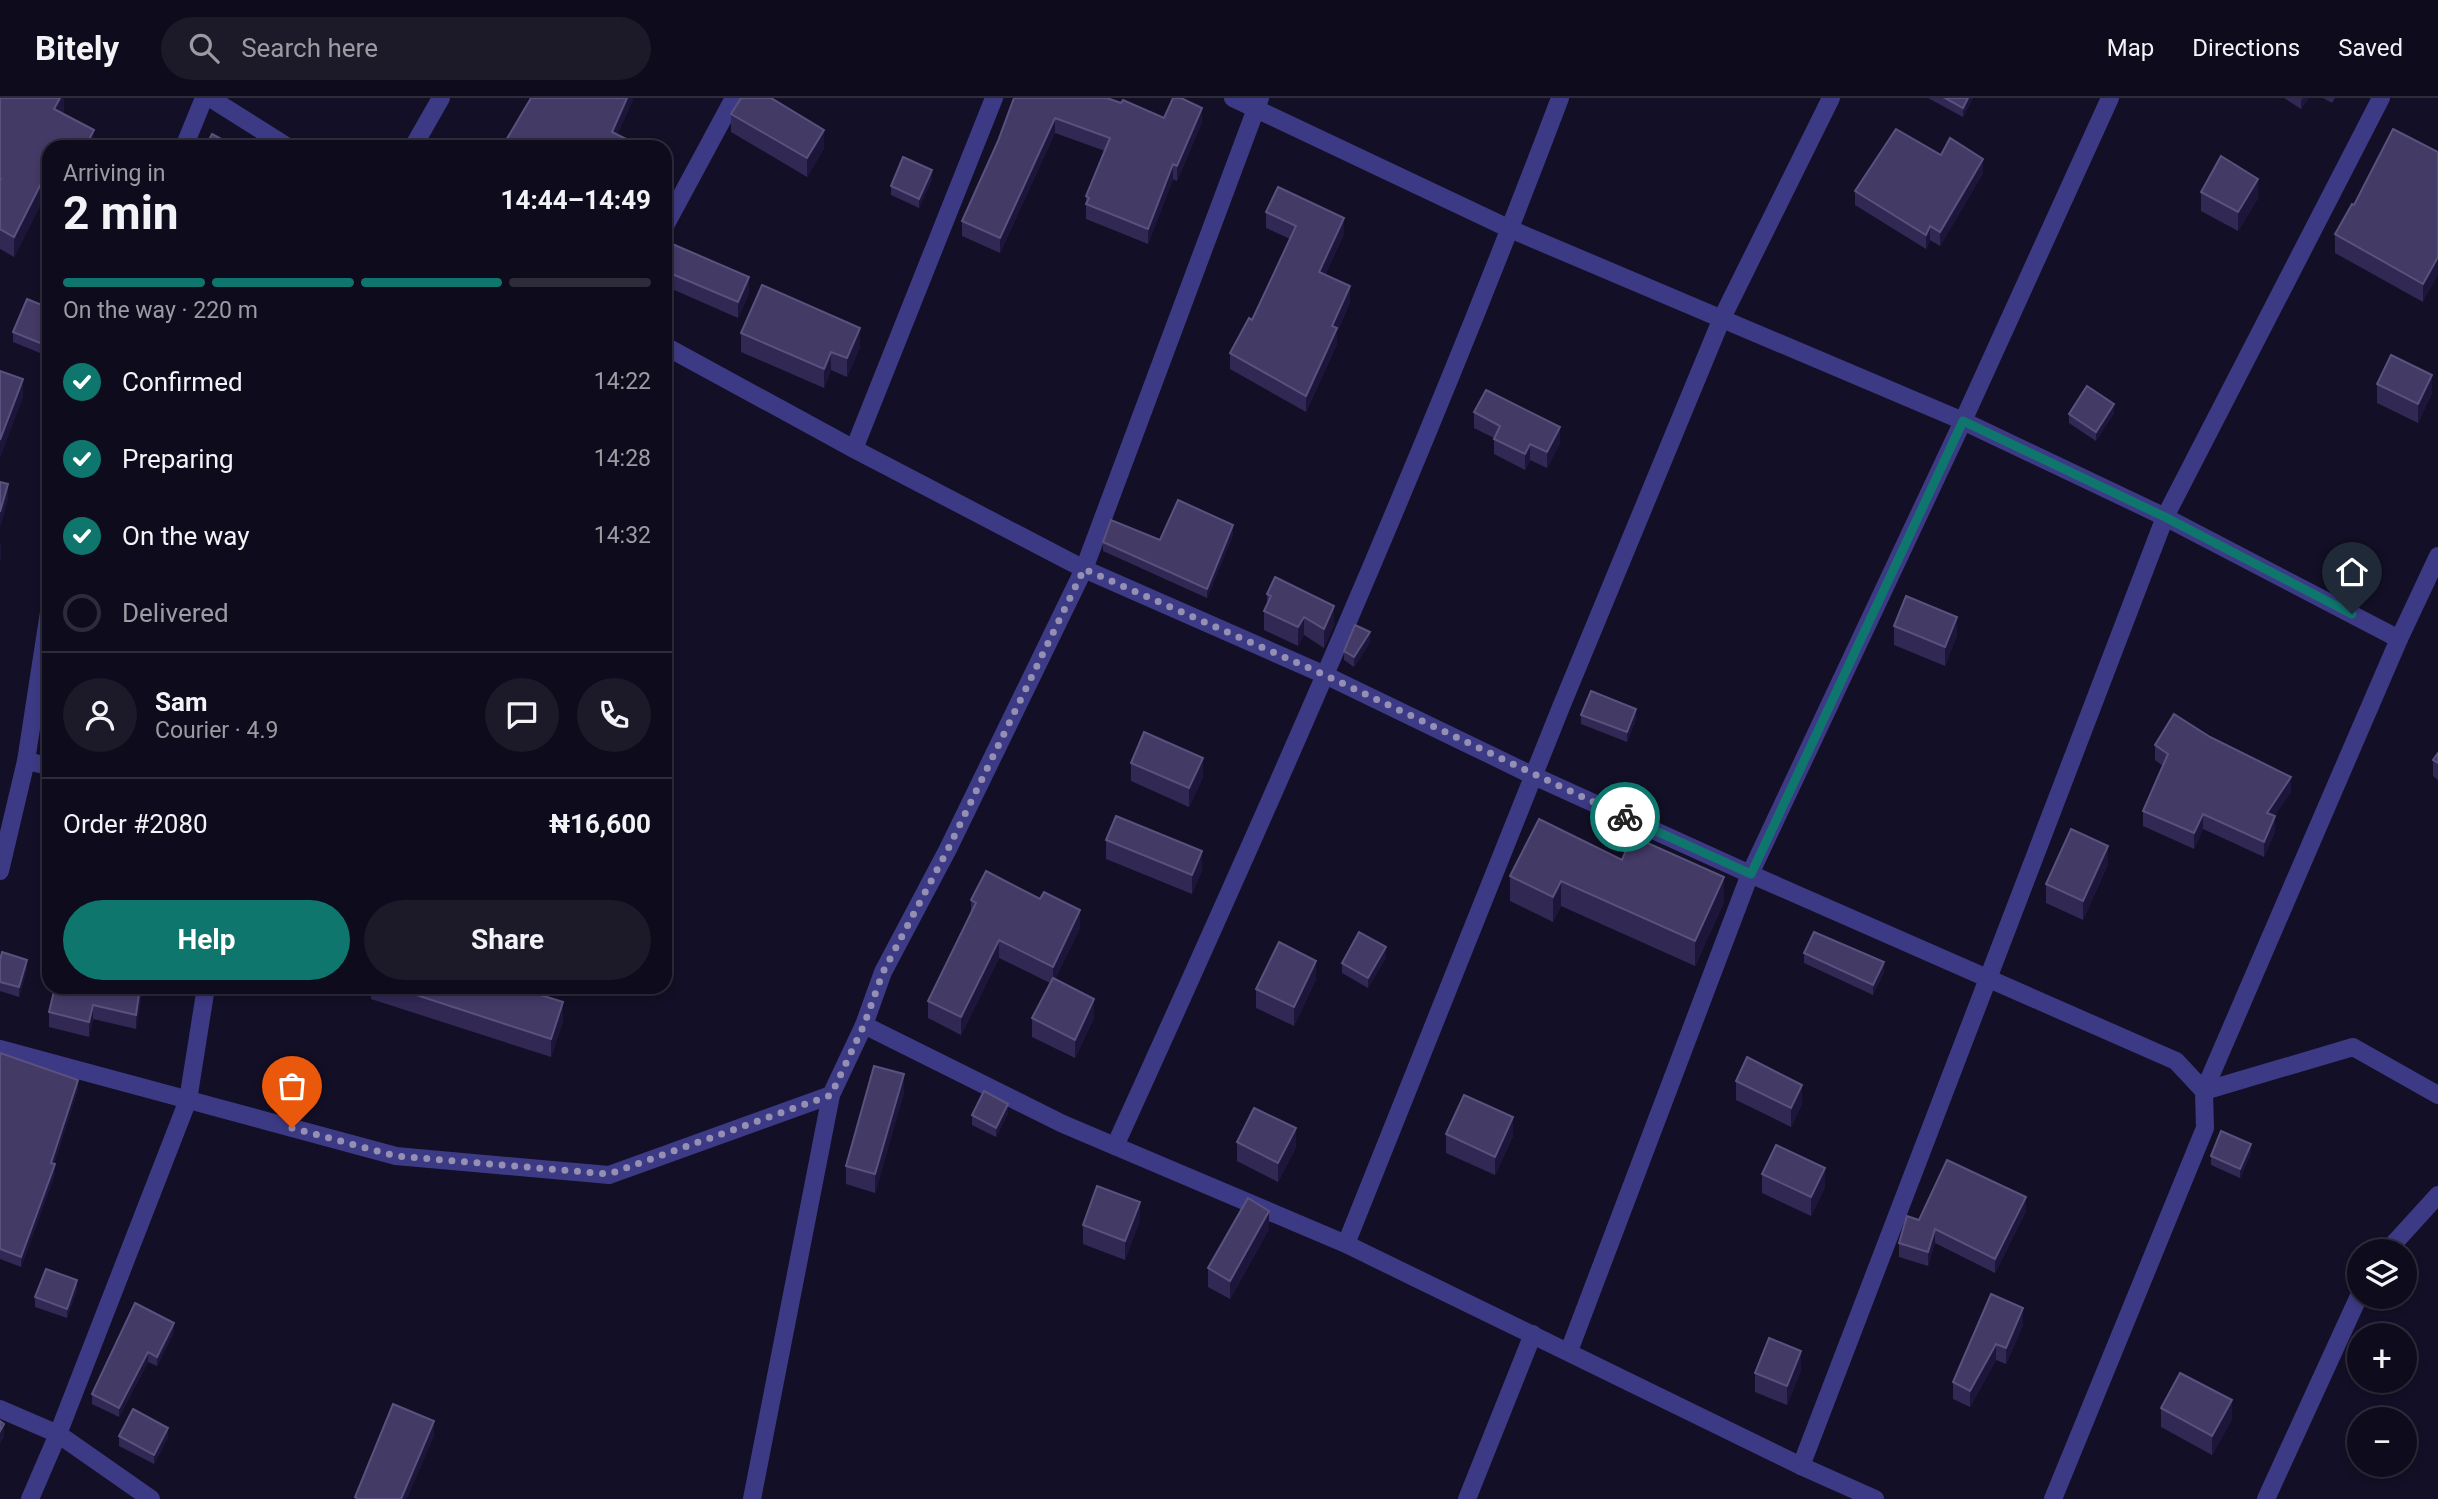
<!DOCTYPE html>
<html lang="en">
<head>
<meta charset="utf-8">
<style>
	body { margin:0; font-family:Roboto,sans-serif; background:#1c1929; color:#f1f3f6; height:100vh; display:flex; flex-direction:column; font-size:26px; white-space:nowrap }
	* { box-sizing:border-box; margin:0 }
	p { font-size:23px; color:#9b9ba3 }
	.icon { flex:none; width:38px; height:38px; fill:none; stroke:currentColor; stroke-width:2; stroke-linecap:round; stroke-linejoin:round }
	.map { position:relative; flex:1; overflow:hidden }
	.drawer { position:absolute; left:42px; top:42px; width:630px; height:854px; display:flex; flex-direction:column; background:#0e0b1c; border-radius:21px; box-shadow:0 4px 10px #0003,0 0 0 2px #2e2b3b }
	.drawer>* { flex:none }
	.buttons { position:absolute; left:2347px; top:1141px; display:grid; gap:14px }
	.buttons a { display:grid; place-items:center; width:70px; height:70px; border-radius:50%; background:#0e0b1c; box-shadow:0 4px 10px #0003,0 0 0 2px #2e2b3b; font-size:35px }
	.pin { position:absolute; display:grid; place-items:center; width:60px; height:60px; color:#fff; margin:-72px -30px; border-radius:50% 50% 50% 0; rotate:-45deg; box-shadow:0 0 7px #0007 }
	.pin .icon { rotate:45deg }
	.courier { position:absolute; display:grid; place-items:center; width:70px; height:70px; margin:-35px; border:5px solid #0f766e; border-radius:50%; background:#fff; color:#222; box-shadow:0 2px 9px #0007 }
	.overview em { font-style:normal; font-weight:700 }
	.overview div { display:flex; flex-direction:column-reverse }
	.overview { display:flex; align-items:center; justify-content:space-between; height:119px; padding:0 21px }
	h1 { font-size:46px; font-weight:700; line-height:52px }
	.bar { display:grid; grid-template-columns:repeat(4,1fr); gap:10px 7px; align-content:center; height:84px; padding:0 21px }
	.bar i { height:9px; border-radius:5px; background:#2e2b3b }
	.bar .on { background:#0f766e }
	.bar p { grid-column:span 4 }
	.line { display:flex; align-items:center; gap:18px; padding:0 21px; border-top:2px solid #2e2b3b }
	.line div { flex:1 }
	.round { display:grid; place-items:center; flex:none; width:74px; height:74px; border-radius:37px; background:#1c1929 }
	ol { padding:0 21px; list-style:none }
	li { display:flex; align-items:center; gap:21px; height:77px }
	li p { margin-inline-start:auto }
	li .icon { padding:7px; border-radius:50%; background:#0f766e; color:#fff; stroke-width:4 }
	li:last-child { color:#9b9ba3 }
	li i { width:38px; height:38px; border:4px solid #2e2b3b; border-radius:50% }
	.primary-button { display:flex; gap:14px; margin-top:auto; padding:14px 21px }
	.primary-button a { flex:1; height:80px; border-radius:42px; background:#0f766e; color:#fff; font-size:28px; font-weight:700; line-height:80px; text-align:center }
	.primary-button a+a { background:#1c1929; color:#f1f3f6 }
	header { display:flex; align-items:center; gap:42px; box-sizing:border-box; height:98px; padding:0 35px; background:#0e0b1c; border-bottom:2px solid #2e2b3b }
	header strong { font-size:33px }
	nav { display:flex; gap:38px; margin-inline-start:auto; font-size:24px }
	.search { width:490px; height:63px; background:#1c1929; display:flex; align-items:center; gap:18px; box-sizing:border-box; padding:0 24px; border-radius:38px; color:#9b9ba3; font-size:26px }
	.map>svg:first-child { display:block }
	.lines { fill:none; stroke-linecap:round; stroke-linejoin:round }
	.minor { stroke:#3d3a85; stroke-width:18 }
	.wall { fill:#312854 }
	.shaded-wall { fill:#1d163a }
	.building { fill:#433a66; stroke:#5a527e; stroke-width:2 }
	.done { stroke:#948fb3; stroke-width:7; stroke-dasharray:0 12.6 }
	.route { stroke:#0f766e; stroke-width:9 }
</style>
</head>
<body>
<header>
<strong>Bitely</strong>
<div class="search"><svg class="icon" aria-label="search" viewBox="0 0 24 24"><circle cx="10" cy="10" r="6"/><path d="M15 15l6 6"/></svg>Search here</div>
<nav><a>Map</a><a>Directions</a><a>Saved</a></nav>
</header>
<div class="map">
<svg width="2438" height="1401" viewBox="0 0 2438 1401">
	<rect width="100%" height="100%" fill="#130f26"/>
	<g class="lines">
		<g class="minor">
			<polyline points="210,0 288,49"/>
			<polyline points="1233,0 1510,131 1963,323 2165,419 2399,541"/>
			<polyline points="184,49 204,0"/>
			<polyline points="413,49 441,0"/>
			<polyline points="665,128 734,0"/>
			<polyline points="665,248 854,351 1084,471 1325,577 1534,678 1750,776 2176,963 2204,993 2205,1030 2053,1401"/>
			<polyline points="854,351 994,0"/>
			<polyline points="26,663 49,668"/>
			<polyline points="0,773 26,663 49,514"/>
			<polyline points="864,927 883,874 948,751 1084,471 1260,0"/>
			<polyline points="0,951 396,1058 609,1077 831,997 864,927 1063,1026 1346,1146 1801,1368 1875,1401"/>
			<polyline points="2204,993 2399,541 2438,458"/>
			<polyline points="2204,993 2353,949 2438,997"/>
			<path d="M1115,1048C1272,703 1426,355 1560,0"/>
			<polyline points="1346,1146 1561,609 1722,220 1831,0"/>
			<polyline points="2387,1153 2438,1097"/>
			<polyline points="1569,1253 1750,776 1963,323 2110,0"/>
			<polyline points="0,1311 58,1336 151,1401"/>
			<polyline points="1801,1368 2165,419 2381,0"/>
			<polyline points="30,1401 58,1336 188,1002 206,889"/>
			<polyline points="752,1401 831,997"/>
			<polyline points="1467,1401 1533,1236"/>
			<polyline points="2266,1401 2359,1198"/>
		</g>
	</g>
	<g class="wall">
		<polygon points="0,0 64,0 64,12 62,16 94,49 49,49 49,90 14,159 0,151"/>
		<polygon points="1014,0 1202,24 1177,83 1173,81 1148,146 1086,121 1086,98 1105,53 1055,35 1000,155 962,138 962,123 998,43"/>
		<polygon points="1928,0 1973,0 1963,19"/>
		<polygon points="2284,0 2309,0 2301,11"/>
		<polygon points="2323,0 2335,0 2332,5"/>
		<polygon points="731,16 824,50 807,79 731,34"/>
		<polygon points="2438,54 2423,204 2335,155 2335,136 2354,107"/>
		<polygon points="1941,57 1983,75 1940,148 1930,142 1926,151 1855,107 1855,93"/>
		<polygon points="932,81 919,110 891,97 891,88"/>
		<polygon points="2201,94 2258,100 2238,133 2201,113"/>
		<polygon points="1266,114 1344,136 1325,177 1350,204 1337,234 1337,246 1306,314 1230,271 1230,255 1252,222 1290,141 1266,130"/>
		<polygon points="665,156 749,195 738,220 665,188"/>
		<polygon points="49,210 49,238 45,247 45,257 13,244 13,234"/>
		<polygon points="741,235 860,249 847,279 831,272 824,290 741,254"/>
		<polygon points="2377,286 2432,295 2418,325 2377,305"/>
		<polygon points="1474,314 1560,345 1547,370 1530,362 1525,372 1494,356 1494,340 1474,330"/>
		<polygon points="2114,315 2096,343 2069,325 2069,316"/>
		<polygon points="1233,437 1207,500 1103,453 1103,444 1160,442"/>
		<polygon points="1267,496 1334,527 1324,550 1304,537 1298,548 1264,532 1264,513 1267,507"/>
		<polygon points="1894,528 1957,537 1945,568 1894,547"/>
		<polygon points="1370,544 1354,569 1344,562 1344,553"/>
		<polygon points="1581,617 1636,621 1627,644 1581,626"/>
		<polygon points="2155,647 2291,694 2274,718 2275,734 2264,759 2203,731 2194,751 2143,728 2143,713 2163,668 2155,662"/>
		<polygon points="2438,655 2438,682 2433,678 2433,662"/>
		<polygon points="1131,665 1203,679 1189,709 1131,683"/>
		<polygon points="1106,742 1202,772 1192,796 1106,761"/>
		<polygon points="1622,762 1724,804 1695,868 1561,808 1553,824 1510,803 1510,778"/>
		<polygon points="2108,766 2083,822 2046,805 2046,786"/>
		<polygon points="971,802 1080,830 1055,881 1094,920 1075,960 1032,939 1032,920 1050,885 999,860 961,937 928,920 928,903 971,815"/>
		<polygon points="1804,855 1884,874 1873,897 1804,865"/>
		<polygon points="1386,859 1368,890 1342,875 1342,865"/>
		<polygon points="0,862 27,871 19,899 0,893"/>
		<polygon points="1316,881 1294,928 1256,910 1256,891"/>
		<polygon points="143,889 136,931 93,921 89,939 49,929 49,914"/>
		<polygon points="371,889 515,889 563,923 551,959 371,901"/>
		<polygon points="0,955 78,991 54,1066 55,1076 21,1169 0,1161"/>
		<polygon points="1736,983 1802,1006 1791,1029 1736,1002"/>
		<polygon points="904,994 875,1095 846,1086 846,1068"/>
		<polygon points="1008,1015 996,1039 972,1027 972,1017"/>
		<polygon points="1446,1036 1513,1038 1495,1077 1446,1055"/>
		<polygon points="1237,1044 1296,1049 1278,1084 1237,1063"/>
		<polygon points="2251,1055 2240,1080 2211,1067 2211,1058"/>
		<polygon points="1762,1076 1825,1089 1811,1118 1762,1095"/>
		<polygon points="2026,1113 1995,1175 1935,1145 1928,1168 1899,1159 1899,1145 1919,1122"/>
		<polygon points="1140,1122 1125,1162 1083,1146 1083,1127"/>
		<polygon points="1269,1131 1230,1201 1208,1189 1208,1170"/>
		<polygon points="77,1191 67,1220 35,1209 35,1199"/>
		<polygon points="1991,1196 2023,1227 2006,1266 1996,1262 1970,1309 1953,1301 1953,1284"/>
		<polygon points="174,1234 157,1268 148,1264 119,1319 92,1306 92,1296"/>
		<polygon points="1801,1272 1787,1307 1755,1294 1755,1275"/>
		<polygon points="2161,1310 2232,1321 2212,1357 2161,1329"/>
		<polygon points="119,1338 168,1339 154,1366 119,1348"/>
	</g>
	<g class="shaded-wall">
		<polygon points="60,0 64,0 64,12 54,32 54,11"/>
		<polygon points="627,0 634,0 612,49 612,34"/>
		<polygon points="1968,0 1973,0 1963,19 1963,10"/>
		<polygon points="2303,0 2309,0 2301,11 2301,2"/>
		<polygon points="1202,10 1202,24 1177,83 1177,68"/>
		<polygon points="1055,20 1055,35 1000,155 1000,140"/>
		<polygon points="94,32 94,49 85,49"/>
		<polygon points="824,32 824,50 807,79 807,60"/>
		<polygon points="1983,61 1983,75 1940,148 1940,134"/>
		<polygon points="1173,66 1173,81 1148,146 1148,131"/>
		<polygon points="49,70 49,90 14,159 14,139"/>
		<polygon points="932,72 932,81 919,110 919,101"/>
		<polygon points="2258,81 2258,100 2238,133 2238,114"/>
		<polygon points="1344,120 1344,136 1319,190 1319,174"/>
		<polygon points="1930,128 1930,142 1926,151 1926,137"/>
		<polygon points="2438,159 2438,177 2423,204 2423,186"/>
		<polygon points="749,179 749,195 738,220 738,204"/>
		<polygon points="1350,188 1350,204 1337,234 1337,246 1306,314 1306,298 1332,228"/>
		<polygon points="49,228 49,238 45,247 45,237"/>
		<polygon points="860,230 860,249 847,279 847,260"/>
		<polygon points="831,254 831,272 824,290 824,271"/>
		<polygon points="2432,277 2432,295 2418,325 2418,306"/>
		<polygon points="23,281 23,300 0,360 0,342"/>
		<polygon points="2114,306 2114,315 2096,343 2096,334"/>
		<polygon points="1560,329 1560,345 1547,370 1547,354"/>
		<polygon points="1530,346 1530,362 1525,372 1525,356"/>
		<polygon points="8,386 8,402 0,430 0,414"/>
		<polygon points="1233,427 1233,437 1207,500 1207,491"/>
		<polygon points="1,444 1,460 0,465 0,449"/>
		<polygon points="1334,508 1334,527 1324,550 1324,531"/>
		<polygon points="1304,519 1304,537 1298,548 1298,529"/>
		<polygon points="1957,519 1957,537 1945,568 1945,549"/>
		<polygon points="1370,534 1370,544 1354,569 1354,559"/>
		<polygon points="1636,611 1636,621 1627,644 1627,634"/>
		<polygon points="1203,660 1203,679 1189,709 1189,690"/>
		<polygon points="2291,679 2291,694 2267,730 2267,715"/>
		<polygon points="2203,716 2203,731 2194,751 2194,735"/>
		<polygon points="2275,718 2275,734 2264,759 2264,744"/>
		<polygon points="2108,748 2108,766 2083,822 2083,803"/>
		<polygon points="1202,753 1202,772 1192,796 1192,777"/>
		<polygon points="1724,779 1724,804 1695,868 1695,843"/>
		<polygon points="1561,783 1561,808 1553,824 1553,799"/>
		<polygon points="1080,812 1080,830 1053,886 1053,869"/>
		<polygon points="999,842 999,860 961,937 961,919"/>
		<polygon points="1386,849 1386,859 1368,890 1368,880"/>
		<polygon points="27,862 27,871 19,899 19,889"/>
		<polygon points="1316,863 1316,881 1294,928 1294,909"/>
		<polygon points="1884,864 1884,874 1873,897 1873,887"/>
		<polygon points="140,889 143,889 136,931 136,917"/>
		<polygon points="1094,901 1094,920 1075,960 1075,942"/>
		<polygon points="563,904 563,923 551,959 551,941"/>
		<polygon points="93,907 93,921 89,939 89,924"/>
		<polygon points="904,976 904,994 875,1095 875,1076"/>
		<polygon points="78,982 78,991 51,1075 51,1065"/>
		<polygon points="1802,987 1802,1006 1791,1029 1791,1010"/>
		<polygon points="1008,1006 1008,1015 996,1039 996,1030"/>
		<polygon points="1513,1019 1513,1038 1495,1077 1495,1059"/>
		<polygon points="1296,1030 1296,1049 1278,1084 1278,1065"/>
		<polygon points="2251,1046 2251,1055 2240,1080 2240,1071"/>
		<polygon points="55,1066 55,1076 21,1169 21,1159"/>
		<polygon points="1825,1070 1825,1089 1811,1118 1811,1099"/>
		<polygon points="2026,1099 2026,1113 1995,1175 1995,1161"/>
		<polygon points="1140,1104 1140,1122 1125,1162 1125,1143"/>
		<polygon points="1269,1113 1269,1131 1230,1201 1230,1183"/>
		<polygon points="1935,1131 1935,1145 1928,1168 1928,1154"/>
		<polygon points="77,1182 77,1191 67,1220 67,1211"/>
		<polygon points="2023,1210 2023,1227 2006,1266 2006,1250"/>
		<polygon points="174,1225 174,1234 157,1268 157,1259"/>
		<polygon points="1996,1246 1996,1262 1970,1309 1970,1293"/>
		<polygon points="1801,1253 1801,1272 1787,1307 1787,1288"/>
		<polygon points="148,1254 148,1264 119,1319 119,1310"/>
		<polygon points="2232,1302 2232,1321 2212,1357 2212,1338"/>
		<polygon points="434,1323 434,1338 407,1401 401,1401"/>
		<polygon points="4,1326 4,1339 0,1346 0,1333"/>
		<polygon points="168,1330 168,1339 154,1366 154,1357"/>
	</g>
	<g class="building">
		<polygon points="0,0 60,0 54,11 94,32 85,49 49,49 49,70 14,139 0,131 0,83 1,81 0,80"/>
		<polygon points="531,0 627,0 612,34 642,49 502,49"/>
		<polygon points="741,0 771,0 824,32 807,60 731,16"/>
		<polygon points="1014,0 1107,0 1121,5 1123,2 1164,20 1173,0 1181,0 1202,10 1177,68 1173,66 1148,131 1086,106 1089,100 1086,98 1110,40 1055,20 1000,140 962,123 998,43"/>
		<polygon points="1945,0 1968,0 1963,10"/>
		<polygon points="1896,31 1941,57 1950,40 1983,61 1940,134 1930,128 1926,137 1855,93"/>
		<polygon points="2393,31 2438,54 2438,159 2423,186 2335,136 2352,106 2354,107"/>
		<polygon points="212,36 234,48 233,49 205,49"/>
		<polygon points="2221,58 2258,81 2238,114 2201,94"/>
		<polygon points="903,59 932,72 919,101 891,88"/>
		<polygon points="1278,89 1344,120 1319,174 1350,188 1332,228 1337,230 1306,298 1230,255 1249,220 1252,222 1296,128 1266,114"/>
		<polygon points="670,145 749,179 738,204 665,173 665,156"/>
		<polygon points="762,187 860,230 847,260 831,254 824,271 741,235"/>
		<polygon points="27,201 49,210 49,228 45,237 45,247 13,234"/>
		<polygon points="2391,257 2432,277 2418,306 2377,286"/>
		<polygon points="0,273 23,281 0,342"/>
		<polygon points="2087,288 2114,306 2096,334 2069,316"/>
		<polygon points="1486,292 1560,329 1547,354 1530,346 1525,356 1494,341 1500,328 1474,314"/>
		<polygon points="0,384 8,386 0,414"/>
		<polygon points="1178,402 1233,427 1207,491 1103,444 1111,422 1160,442"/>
		<polygon points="1275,479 1334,508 1324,531 1304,519 1298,529 1264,513 1271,498 1267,496"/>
		<polygon points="1906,498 1957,519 1945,549 1894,528"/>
		<polygon points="1355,527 1370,534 1354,559 1344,553"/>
		<polygon points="1591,593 1636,611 1627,634 1581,617"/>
		<polygon points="2174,616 2210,639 2291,679 2267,715 2275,718 2264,744 2203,716 2194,735 2143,713 2168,656 2155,647"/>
		<polygon points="1144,634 1203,660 1189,690 1131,665"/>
		<polygon points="2438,655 2438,665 2433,662"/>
		<polygon points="1116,718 1202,753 1192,777 1106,742"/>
		<polygon points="1539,721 1622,762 1632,738 1724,779 1695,843 1561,783 1553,799 1510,778"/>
		<polygon points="2071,731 2108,748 2083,803 2046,786"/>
		<polygon points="986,773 1040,801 1044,794 1080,812 1053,869 999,842 961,919 928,903 976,805 971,802"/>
		<polygon points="1359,834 1386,849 1368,880 1342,865"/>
		<polygon points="1814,834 1884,864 1873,887 1804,855"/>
		<polygon points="1279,844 1316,863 1294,909 1256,891"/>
		<polygon points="2,854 27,862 19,889 0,884 0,862"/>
		<polygon points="1053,880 1094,901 1075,942 1032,920"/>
		<polygon points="55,889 140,889 136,917 93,907 89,924 49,914"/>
		<polygon points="392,889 515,889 563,904 551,941"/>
		<polygon points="0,955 78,982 51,1065 55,1066 21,1159 0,1151"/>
		<polygon points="1747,959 1802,987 1791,1010 1736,983"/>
		<polygon points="874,968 904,976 875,1076 846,1068"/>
		<polygon points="984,993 1008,1006 996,1030 972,1017"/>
		<polygon points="1464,997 1513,1019 1495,1059 1446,1036"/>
		<polygon points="1254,1010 1296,1030 1278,1065 1237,1044"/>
		<polygon points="2221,1033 2251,1046 2240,1071 2211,1058"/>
		<polygon points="1776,1047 1825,1070 1811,1099 1762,1076"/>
		<polygon points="1947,1062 2026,1099 1995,1161 1935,1131 1928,1154 1899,1145 1907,1118 1919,1122"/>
		<polygon points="1097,1088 1140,1104 1125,1143 1083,1127"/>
		<polygon points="1248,1100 1269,1113 1230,1183 1208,1170"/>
		<polygon points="46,1171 77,1182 67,1211 35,1199"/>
		<polygon points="1991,1196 2023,1210 2006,1250 1996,1246 1970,1293 1953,1284"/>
		<polygon points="135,1205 174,1225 157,1259 148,1254 119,1310 92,1296"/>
		<polygon points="1769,1240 1801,1253 1787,1288 1755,1275"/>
		<polygon points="2180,1275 2232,1302 2212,1338 2161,1310"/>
		<polygon points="393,1306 434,1323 401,1401 358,1401 355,1399"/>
		<polygon points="133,1311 168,1330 154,1357 119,1338"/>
		<polygon points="0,1323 4,1326 0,1333"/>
	</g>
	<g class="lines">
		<polyline class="done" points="292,1030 396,1058 609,1076 831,997 864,927 883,874 948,751 1084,471 1325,577 1625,719"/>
		<polyline class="route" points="1625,719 1751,776 1963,323 2165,419 2352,516"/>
	</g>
</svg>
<div class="buttons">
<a><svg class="icon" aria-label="layers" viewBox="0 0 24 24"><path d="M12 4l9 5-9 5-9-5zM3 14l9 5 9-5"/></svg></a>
<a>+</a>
<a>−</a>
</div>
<div class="pin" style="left:292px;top:1030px;background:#ea580c"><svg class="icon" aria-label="bag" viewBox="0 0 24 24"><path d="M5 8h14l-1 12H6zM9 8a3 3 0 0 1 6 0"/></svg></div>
<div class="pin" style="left:2352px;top:516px;background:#1f2937"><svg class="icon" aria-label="home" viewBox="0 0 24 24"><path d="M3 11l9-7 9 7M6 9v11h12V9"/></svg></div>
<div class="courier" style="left:1625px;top:719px"><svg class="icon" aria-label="bike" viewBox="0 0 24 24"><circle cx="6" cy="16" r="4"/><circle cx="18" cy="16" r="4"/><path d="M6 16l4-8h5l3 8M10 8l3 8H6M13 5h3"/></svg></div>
<section class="drawer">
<div class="overview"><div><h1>2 min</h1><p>Arriving in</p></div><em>14:44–14:49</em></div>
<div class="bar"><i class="on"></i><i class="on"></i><i class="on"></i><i></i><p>On the way · 220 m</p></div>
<ol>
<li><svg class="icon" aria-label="check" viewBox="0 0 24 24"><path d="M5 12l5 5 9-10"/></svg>Confirmed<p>14:22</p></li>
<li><svg class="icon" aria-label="check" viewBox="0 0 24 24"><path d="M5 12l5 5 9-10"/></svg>Preparing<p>14:28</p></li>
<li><svg class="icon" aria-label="check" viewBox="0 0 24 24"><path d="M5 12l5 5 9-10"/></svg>On the way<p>14:32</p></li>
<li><i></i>Delivered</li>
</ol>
<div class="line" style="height:126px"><a class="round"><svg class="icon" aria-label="person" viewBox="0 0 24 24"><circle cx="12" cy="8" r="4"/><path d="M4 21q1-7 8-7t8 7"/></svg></a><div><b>Sam</b><p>Courier · 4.9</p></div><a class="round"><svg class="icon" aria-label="chat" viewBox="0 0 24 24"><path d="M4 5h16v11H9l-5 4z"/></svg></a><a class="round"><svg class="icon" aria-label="phone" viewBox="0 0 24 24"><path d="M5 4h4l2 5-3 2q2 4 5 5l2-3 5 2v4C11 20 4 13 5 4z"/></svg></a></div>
<div class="line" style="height:91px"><div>Order #2080</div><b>₦16,600</b></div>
<div class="primary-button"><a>Help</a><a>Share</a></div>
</section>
</div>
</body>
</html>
